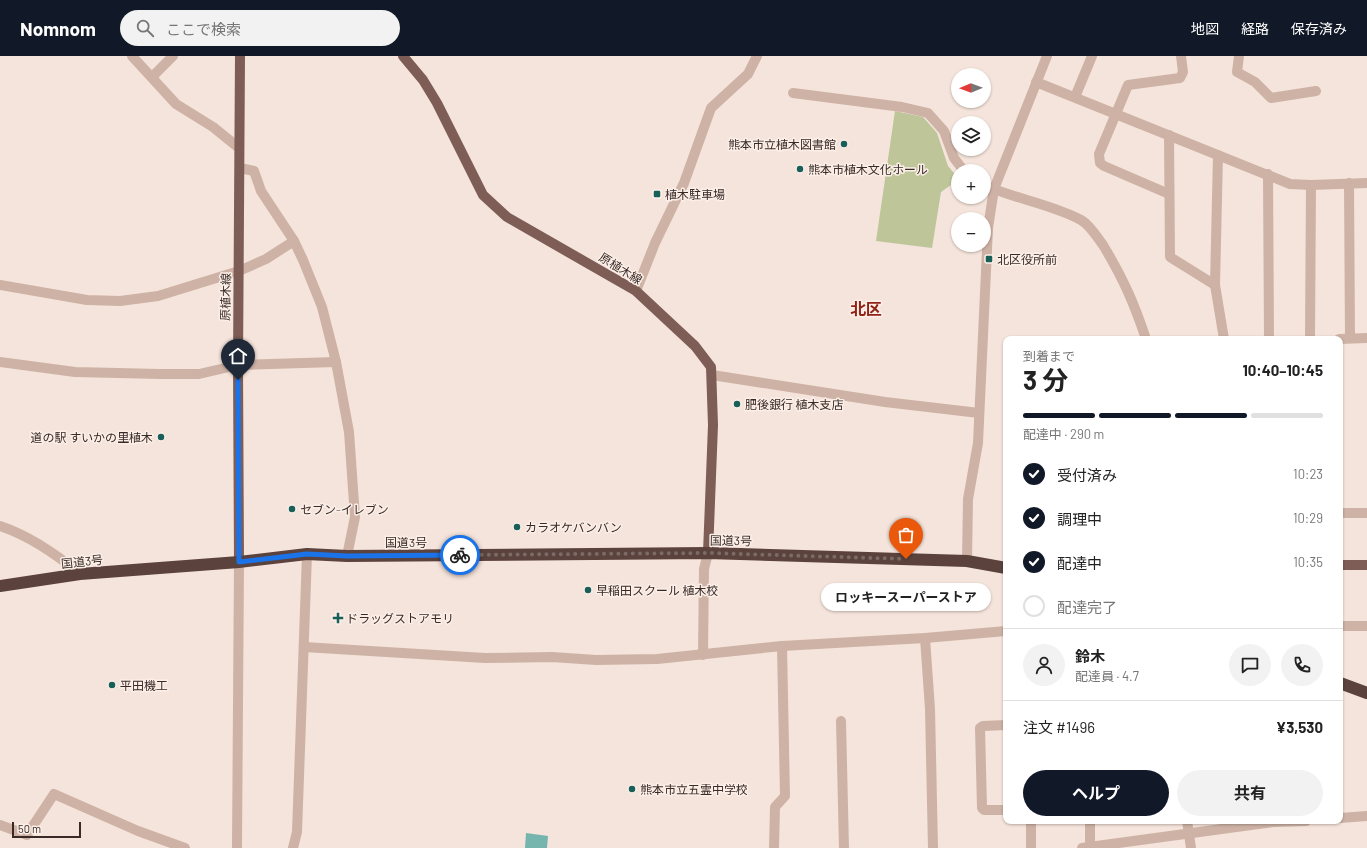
<!DOCTYPE html>
<html lang="ja">
<head>
<meta charset="utf-8">
<style>
	body { margin:0; font-family:Barlow,"Noto Sans JP",sans-serif; background:#f2f2f2; color:#222; height:100vh; display:flex; flex-direction:column; font-size:15px; white-space:nowrap }
	* { box-sizing:border-box; margin:0 }
	p { font-size:13px; color:#767676 }
	.icon { flex:none; width:22px; height:22px; fill:none; stroke:currentColor; stroke-width:2; stroke-linecap:round; stroke-linejoin:round }
	.map { position:relative; flex:1; overflow:hidden }
	.sheet { position:absolute; left:1003px; top:280px; width:340px; height:488px; display:flex; flex-direction:column; background:#fff; border-radius:8px; box-shadow:0 1px 3px #0004 }
	.sheet>* { flex:none }
	.needle { width:26px; rotate:269deg }
	.tools { position:absolute; left:951px; top:12px; display:grid; gap:8px }
	.tools a { display:grid; place-items:center; width:40px; height:40px; border-radius:50%; background:#fff; box-shadow:0 1px 3px #0004; font-size:20px }
	.scale { position:absolute; left:12px; bottom:10px; width:69px; box-sizing:border-box; padding-left:4px; border:2px solid #392a27; border-top:0; font-size:11px; line-height:14px; white-space:nowrap; color:#392a27; -webkit-text-stroke:3px #fbefe8; paint-order:stroke }
	.pin { position:absolute; display:grid; place-items:center; width:34px; height:34px; color:#fff; margin:-41px -17px; border-radius:50% 50% 50% 0; rotate:-45deg; box-shadow:0 0 4px #0007 }
	.pin .icon { rotate:45deg }
	.courier { position:absolute; display:grid; place-items:center; width:40px; height:40px; margin:-20px; border:3px solid #1a73e8; border-radius:50%; background:#fff; color:#222; box-shadow:0 1px 5px #0007 }
	.bubble { position:absolute; height:28px; border-radius:14px; background:#fff; box-shadow:0 1px 3px #0004; font-size:13px; font-weight:700; line-height:28px; text-align:center }
	.head em { font-style:normal; font-weight:700 }
	.head div { display:flex; flex-direction:column-reverse }
	.head { display:flex; align-items:center; justify-content:space-between; height:68px; padding:0 20px }
	h1 { font-size:26px; font-weight:700; line-height:30px }
	.bar { display:grid; grid-template-columns:repeat(4,1fr); gap:6px 4px; align-content:center; height:48px; padding:0 20px }
	.bar i { height:5px; border-radius:3px; background:#e0e0e0 }
	.bar .current { background:#111827 }
	.bar p { grid-column:span 4 }
	.line { display:flex; align-items:center; gap:10px; padding:0 20px; border-top:1px solid #e0e0e0 }
	.line div { flex:1 }
	.round { display:grid; place-items:center; flex:none; width:42px; height:42px; border-radius:21px; background:#f2f2f2 }
	ol { padding:0 20px; list-style:none }
	li { display:flex; align-items:center; gap:12px; height:44px }
	li p { margin-inline-start:auto }
	li .icon { padding:4px; border-radius:50%; background:#111827; color:#fff; stroke-width:4 }
	li:last-child { color:#767676 }
	li i { width:22px; height:22px; border:2px solid #e0e0e0; border-radius:50% }
	.action { display:flex; gap:8px; margin-top:auto; padding:8px 20px }
	.action a { flex:1; height:46px; border-radius:24px; background:#111827; color:#fff; font-size:16px; font-weight:700; line-height:46px; text-align:center }
	.action a+a { background:#f2f2f2; color:#222 }
	header { display:flex; align-items:center; gap:24px; box-sizing:border-box; height:56px; padding:0 20px; background:#111827; color:#fff }
	header strong { font-size:19px }
	nav { display:flex; gap:22px; margin-inline-start:auto; font-size:14px }
	.search { width:280px; height:36px; background:#f2f2f2; display:flex; align-items:center; gap:10px; box-sizing:border-box; padding:0 14px; border-radius:22px; color:#767676; font-size:15px }
	.map>svg:first-child { display:block }
	.green { fill:#bdc599 }
	.water { fill:#76b5ae }
	.lines { fill:none; stroke-linecap:round; stroke-linejoin:round }
	.minor { stroke:#ceb2a5; stroke-width:10 }
	.major { stroke:#7d5d56; stroke-width:10 }
	.highway { stroke:#5b423d; stroke-width:12 }
	.done { stroke:#7b6b66; stroke-width:4; stroke-dasharray:0 7.2 }
	.route { stroke:#1a73e8; stroke-width:5 }
	.poi-dot { fill:#185f59; stroke:#fbefe8; stroke-width:1.5 }
	.labels { text-anchor:middle; dominant-baseline:central; stroke-width:3; stroke-linejoin:round; paint-order:stroke }
	.poi-label { font-size:12px; fill:#392a27; stroke:#fbefe8; text-anchor:start }
	.street-label { font-size:12px; fill:#392a27; stroke:#fbefe8 }
	.district-label { font-size:16px; font-weight:bold; fill:#912217; stroke:#fbefe8 }
</style>
</head>
<body>
<header>
<strong>Nomnom</strong>
<div class="search"><svg class="icon" aria-label="search" viewBox="0 0 24 24"><circle cx="10" cy="10" r="6"/><path d="M15 15l6 6"/></svg>ここで検索</div>
<nav><a>地図</a><a>経路</a><a>保存済み</a></nav>
</header>
<div class="map">
<svg width="1367" height="792" viewBox="0 0 1367 792">
	<rect width="100%" height="100%" fill="#f5e4db"/>
	<polygon class="green" points="895,55 923,61 937,77 948,110 958,122 958,124 941,136 932,192 876,185"/>
	<polygon class="water" points="526,777 548,780 547,792 525,792"/>
	<g class="lines">
		<g class="minor">
			<polyline points="132,0 176,48 213,71 239,92"/>
			<polyline points="1239,0 1237,16 1255,26 1271,42 1316,35"/>
			<polyline points="152,21 173,0"/>
			<polyline points="1036,26 1290,128 1311,129 1367,127"/>
			<polyline points="793,37 902,51 928,57 944,75 954,102 964,115"/>
			<polyline points="1075,41 1092,0"/>
			<polyline points="1169,79 1170,201 1215,229 1218,99"/>
			<polyline points="240,112 254,115 261,135 294,185 303,204 322,251 336,306 349,376 355,461 347,500"/>
			<polyline points="1268,118 1269,283"/>
			<polyline points="1349,127 1350,282"/>
			<path d="M984,129C1015,143 1051,148 1081,164C1090,169 1097,181 1103,189C1123,222 1134,247 1146,283"/>
			<polyline points="1169,138 1104,110 1100,107 1099,98 1128,29 1180,22 1183,16 1181,0"/>
			<polyline points="0,229 87,244 120,245 158,240 239,215 266,203 294,185"/>
			<polyline points="1215,229 1224,283"/>
			<polyline points="636,235 655,187 684,127 711,52 748,18 757,0"/>
			<polyline points="1310,283 1311,129"/>
			<polyline points="1339,283 1367,282"/>
			<polyline points="0,306 75,316 160,318 199,318 238,309 336,306"/>
			<polyline points="712,319 885,346 979,357"/>
			<polyline points="1340,457 1367,457"/>
			<path d="M0,470C30,480 56,498 80,518"/>
			<polyline points="967,505 968,443 978,387 988,172 994,133 1047,0"/>
			<polyline points="1340,570 1367,570"/>
			<polyline points="925,582 930,653 933,792"/>
			<polyline points="304,591 485,602 552,601 596,604 657,603 782,590 925,582 1006,575"/>
			<polyline points="703,599 704,513 708,497"/>
			<polyline points="841,665 844,792"/>
			<polyline points="1006,669 983,670 980,672 982,752 984,754 1006,754"/>
			<polyline points="1340,762 1367,760"/>
			<polyline points="1031,765 1031,792"/>
			<polyline points="1187,765 1191,792"/>
			<polyline points="0,769 27,779 54,738 138,775 185,792"/>
			<polyline points="1090,791 1090,765"/>
			<polyline points="237,792 239,506"/>
			<polyline points="293,792 297,776 307,498"/>
			<polyline points="774,792 775,751 785,740 782,590"/>
			<polyline points="1082,792 1273,766 1306,765"/>
		</g>
		<g class="major">
			<polyline points="403,0 423,24 437,47 483,139 507,161 636,235 695,290 711,311 713,369 708,497"/>
			<polyline points="239,506 238,309 240,0"/>
			<polyline points="1340,509 1367,509"/>
		</g>
		<g class="highway">
			<polyline points="0,530 80,518 239,506 307,498 347,500 708,497 967,505 1006,512"/>
			<polyline points="1340,627 1367,637"/>
		</g>
	</g>
	<g class="lines">
		<polyline class="done" points="460,499 708,497 906,503"/>
		<polyline class="route" points="238,324 239,506 307,498 347,500 460,499"/>
	</g>
	<g class="poi-dot">
		<circle cx="844" cy="88" r="4"/>
		<circle cx="800" cy="113" r="4"/>
		<rect x="653" y="134" width="8" height="8" rx="2"/>
		<rect x="985" y="199" width="8" height="8" rx="2"/>
		<circle cx="737" cy="348" r="4"/>
		<circle cx="161" cy="381" r="4"/>
		<circle cx="292" cy="453" r="4"/>
		<circle cx="517" cy="471" r="4"/>
		<circle cx="588" cy="534" r="4"/>
		<path d="M336 556h4v4h4v4h-4v4h-4v-4h-4v-4h4z"/>
		<circle cx="112" cy="629" r="4"/>
		<circle cx="632" cy="733" r="4"/>
	</g>
	<g class="labels">
		<g class="poi-label">
			<text x="836" y="88" text-anchor="end">熊本市立植木図書館</text>
			<text x="808" y="113">熊本市植木文化ホール</text>
			<text x="665" y="138">植木駐車場</text>
			<text x="997" y="203">北区役所前</text>
			<text x="745" y="348">肥後銀行 植木支店</text>
			<text x="153" y="381" text-anchor="end">道の駅 すいかの里植木</text>
			<text x="300" y="453">セブン-イレブン</text>
			<text x="525" y="471">カラオケバンバン</text>
			<text x="596" y="534">早稲田スクール 植木校</text>
			<text x="346" y="562">ドラッグストアモリ</text>
			<text x="120" y="629">平田機工</text>
			<text x="640" y="733">熊本市立五霊中学校</text>
		</g>
		<g class="street-label">
			<text transform="translate(621 212) rotate(32)">原植木線</text>
			<text transform="translate(225 241) rotate(-89)">原植木線</text>
			<text transform="translate(731 484) rotate(1)">国道3号</text>
			<text x="406" y="486">国道3号</text>
			<text transform="translate(82 505) rotate(-6)">国道3号</text>
		</g>
		<g class="district-label">
			<text x="866" y="252">北区</text>
		</g>
	</g>
</svg>
<div class="tools">
<a><svg class="needle" viewBox="-14 -14 28 28"><path d="M0-13l5 13h-10z" fill="#e53935"/><path d="M0 13l5-13h-10z" fill="#767676"/></svg></a>
<a><svg class="icon" aria-label="layers" viewBox="0 0 24 24"><path d="M12 4l9 5-9 5-9-5zM3 14l9 5 9-5"/></svg></a>
<a>+</a>
<a>−</a>
</div>
<div class="scale">50 m</div>
<div class="pin" style="left:906px;top:503px;background:#ea580c"><svg class="icon" aria-label="bag" viewBox="0 0 24 24"><path d="M5 8h14l-1 12H6zM9 8a3 3 0 0 1 6 0"/></svg></div>
<div class="pin" style="left:238px;top:324px;background:#1f2937"><svg class="icon" aria-label="home" viewBox="0 0 24 24"><path d="M3 11l9-7 9 7M6 9v11h12V9"/></svg></div>
<div class="courier" style="left:460px;top:499px"><svg class="icon" aria-label="bike" viewBox="0 0 24 24"><circle cx="6" cy="16" r="4"/><circle cx="18" cy="16" r="4"/><path d="M6 16l4-8h5l3 8M10 8l3 8H6M13 5h3"/></svg></div>
<div class="bubble" style="left:821px;top:527px;width:170px">ロッキースーパーストア</div>
<section class="sheet">
<div class="head"><div><h1>3 分</h1><p>到着まで</p></div><em>10:40–10:45</em></div>
<div class="bar"><i class="current"></i><i class="current"></i><i class="current"></i><i></i><p>配達中 · 290 m</p></div>
<ol>
<li><svg class="icon" aria-label="check" viewBox="0 0 24 24"><path d="M5 12l5 5 9-10"/></svg>受付済み<p>10:23</p></li>
<li><svg class="icon" aria-label="check" viewBox="0 0 24 24"><path d="M5 12l5 5 9-10"/></svg>調理中<p>10:29</p></li>
<li><svg class="icon" aria-label="check" viewBox="0 0 24 24"><path d="M5 12l5 5 9-10"/></svg>配達中<p>10:35</p></li>
<li><i></i>配達完了</li>
</ol>
<div class="line" style="height:72px"><a class="round"><svg class="icon" aria-label="person" viewBox="0 0 24 24"><circle cx="12" cy="8" r="4"/><path d="M4 21q1-7 8-7t8 7"/></svg></a><div><b>鈴木</b><p>配達員 · 4.7</p></div><a class="round"><svg class="icon" aria-label="chat" viewBox="0 0 24 24"><path d="M4 5h16v11H9l-5 4z"/></svg></a><a class="round"><svg class="icon" aria-label="phone" viewBox="0 0 24 24"><path d="M5 4h4l2 5-3 2q2 4 5 5l2-3 5 2v4C11 20 4 13 5 4z"/></svg></a></div>
<div class="line" style="height:52px"><div>注文 #1496</div><b>¥3,530</b></div>
<div class="action"><a>ヘルプ</a><a>共有</a></div>
</section>
</div>
</body>
</html>
